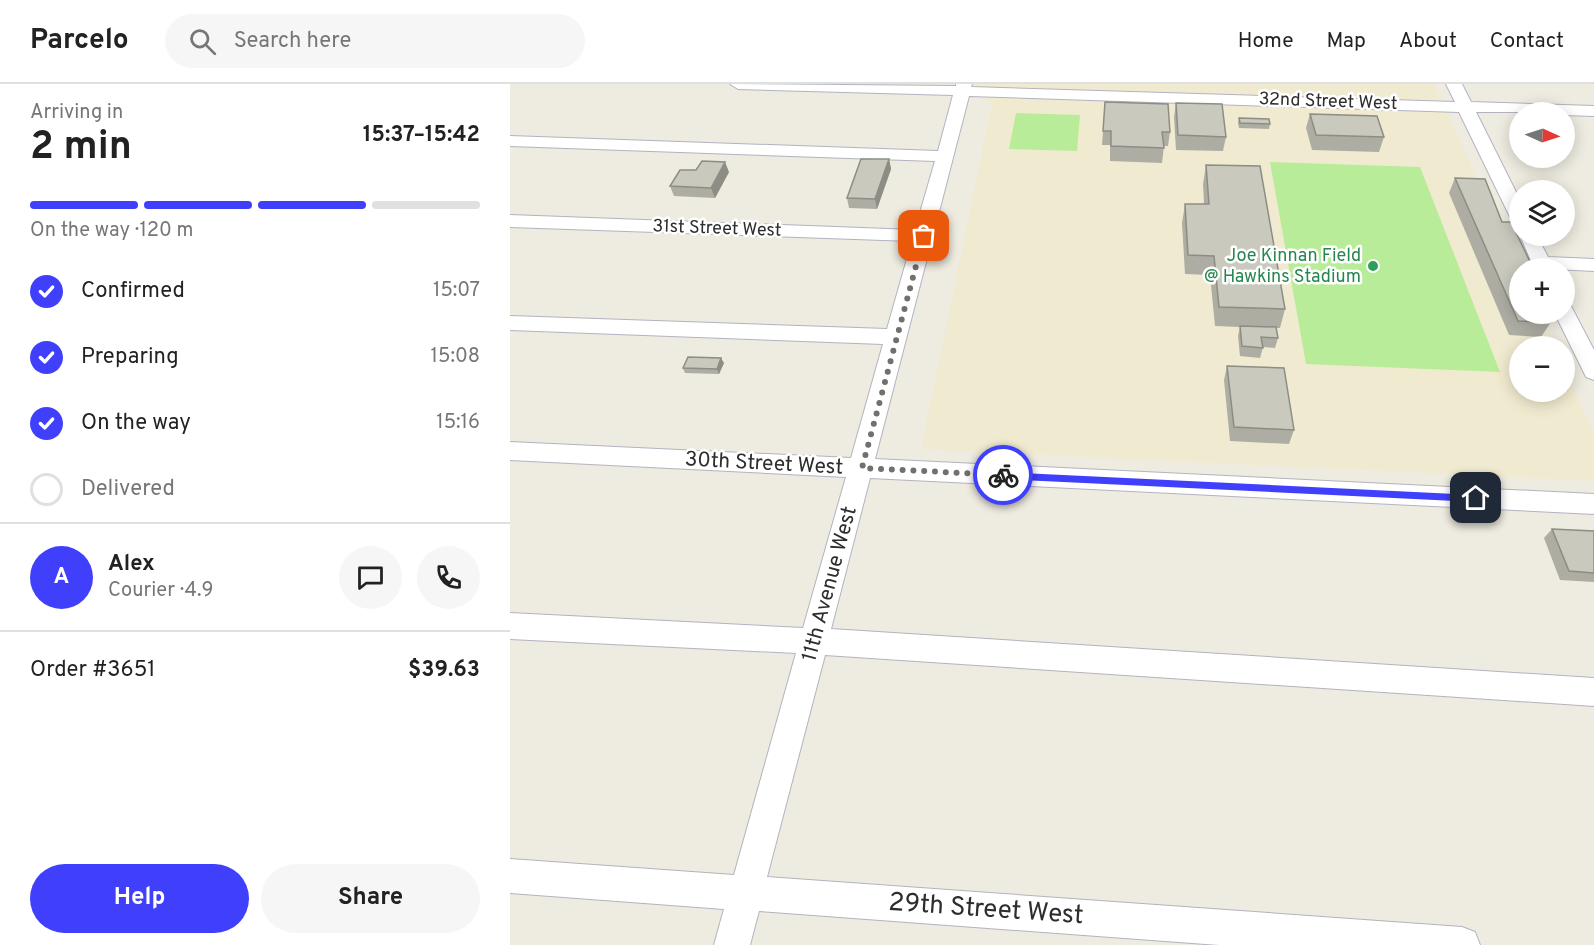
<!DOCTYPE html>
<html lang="en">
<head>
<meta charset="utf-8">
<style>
	body { margin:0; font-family:Overpass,sans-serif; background:#f6f6f6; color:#222; height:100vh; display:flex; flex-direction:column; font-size:22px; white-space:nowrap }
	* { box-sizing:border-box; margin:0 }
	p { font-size:20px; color:#767676 }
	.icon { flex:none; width:33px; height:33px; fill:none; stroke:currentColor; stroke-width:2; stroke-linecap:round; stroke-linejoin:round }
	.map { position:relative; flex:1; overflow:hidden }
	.panel { display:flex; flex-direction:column; background:#fff; width:510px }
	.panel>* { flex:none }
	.needle { width:39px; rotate:93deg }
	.controls { position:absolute; left:999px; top:18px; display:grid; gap:12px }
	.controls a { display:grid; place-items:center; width:66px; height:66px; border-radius:50%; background:#fff; box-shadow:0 3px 15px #0003; font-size:30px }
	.pin { position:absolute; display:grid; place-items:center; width:51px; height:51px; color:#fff; margin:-26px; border-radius:12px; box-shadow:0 3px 9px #0006 }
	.courier { position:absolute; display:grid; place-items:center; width:60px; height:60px; margin:-30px; border:4px solid #4040fc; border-radius:50%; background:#fff; color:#222; box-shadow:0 2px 8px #0007 }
	.headline em { font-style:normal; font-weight:700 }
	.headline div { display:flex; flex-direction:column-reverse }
	.headline { display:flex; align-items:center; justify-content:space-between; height:102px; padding:0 30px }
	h1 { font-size:39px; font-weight:700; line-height:45px }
	.bar { display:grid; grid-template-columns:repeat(4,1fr); gap:9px 6px; align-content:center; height:72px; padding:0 30px }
	.bar i { height:8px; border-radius:4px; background:#e0e0e0 }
	.bar .on { background:#4040fc }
	.bar p { grid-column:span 4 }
	.line { display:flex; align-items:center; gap:15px; padding:0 30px; border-top:2px solid #e0e0e0 }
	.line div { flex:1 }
	.round { display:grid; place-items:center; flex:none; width:63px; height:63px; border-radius:32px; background:#f6f6f6 }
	ol { padding:0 30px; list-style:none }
	li { display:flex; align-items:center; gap:18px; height:66px }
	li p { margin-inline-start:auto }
	li .icon { padding:6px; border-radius:50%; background:#4040fc; color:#fff; stroke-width:4 }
	li:last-child { color:#767676 }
	li i { width:33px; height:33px; border:3px solid #e0e0e0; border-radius:50% }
	.action { display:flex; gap:12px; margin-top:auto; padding:12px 30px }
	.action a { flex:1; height:69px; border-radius:36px; background:#4040fc; color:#fff; font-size:24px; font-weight:700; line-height:69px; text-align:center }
	.action a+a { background:#f6f6f6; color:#222 }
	header { display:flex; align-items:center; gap:36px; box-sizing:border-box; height:84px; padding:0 30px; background:#fff; border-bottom:2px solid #e0e0e0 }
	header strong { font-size:28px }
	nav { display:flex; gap:33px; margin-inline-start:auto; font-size:21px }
	.search { width:420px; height:54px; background:#f6f6f6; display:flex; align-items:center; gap:15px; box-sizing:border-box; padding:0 21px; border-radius:33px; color:#767676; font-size:22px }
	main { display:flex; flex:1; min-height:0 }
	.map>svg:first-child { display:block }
	.education { fill:#f0ebd0 }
	.pitch { fill:#b9ec98 }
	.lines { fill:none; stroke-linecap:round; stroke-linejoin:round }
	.minor-casing { stroke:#b3b3c0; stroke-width:2 }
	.minor { fill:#fff; fill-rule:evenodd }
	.wall { fill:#aeada3 }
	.shaded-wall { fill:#8d8d85 }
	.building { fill:#cac9be; stroke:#8d8d85; stroke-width:1.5 }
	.route { fill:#4040fc }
	.done { stroke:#71706c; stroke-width:6; stroke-dasharray:0 10.8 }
	.leisure-dot { fill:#2e9e5b; stroke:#fff; stroke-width:2 }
	.labels { text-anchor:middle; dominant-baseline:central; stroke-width:5; stroke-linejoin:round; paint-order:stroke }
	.far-street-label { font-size:18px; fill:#2d2d2d; stroke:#fff }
	.far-leisure-label { font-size:18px; fill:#27864d; stroke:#fff; text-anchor:end }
	.street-label { font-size:21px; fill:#2d2d2d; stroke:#fff }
	.near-street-label { font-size:26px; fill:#2d2d2d; stroke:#fff }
</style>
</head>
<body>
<header>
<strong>Parcelo</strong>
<div class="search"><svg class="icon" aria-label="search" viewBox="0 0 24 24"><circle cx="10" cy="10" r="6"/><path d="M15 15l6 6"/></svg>Search here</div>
<nav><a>Home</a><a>Map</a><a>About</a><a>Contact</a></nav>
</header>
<main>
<section class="panel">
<div class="headline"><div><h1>2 min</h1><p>Arriving in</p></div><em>15:37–15:42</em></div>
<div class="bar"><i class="on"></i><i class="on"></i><i class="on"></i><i></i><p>On the way · 120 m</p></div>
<ol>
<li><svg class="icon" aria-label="check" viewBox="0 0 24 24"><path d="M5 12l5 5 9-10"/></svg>Confirmed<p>15:07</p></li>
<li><svg class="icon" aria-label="check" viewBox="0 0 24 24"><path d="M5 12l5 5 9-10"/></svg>Preparing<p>15:08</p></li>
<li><svg class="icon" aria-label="check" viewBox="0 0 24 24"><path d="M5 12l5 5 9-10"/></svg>On the way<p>15:16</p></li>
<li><i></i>Delivered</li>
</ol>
<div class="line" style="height:108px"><b class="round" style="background:#4040fc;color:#fff">A</b><div><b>Alex</b><p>Courier · 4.9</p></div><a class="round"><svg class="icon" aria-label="chat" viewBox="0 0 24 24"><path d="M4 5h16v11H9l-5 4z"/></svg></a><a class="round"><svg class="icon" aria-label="phone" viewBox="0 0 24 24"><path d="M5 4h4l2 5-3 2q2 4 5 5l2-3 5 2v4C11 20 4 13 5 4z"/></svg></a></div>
<div class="line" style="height:78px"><div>Order #3651</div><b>$39.63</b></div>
<div class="action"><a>Help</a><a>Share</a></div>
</section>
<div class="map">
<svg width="1084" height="861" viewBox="0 0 1084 861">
	<rect width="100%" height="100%" fill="#eeebe0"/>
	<polygon class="education" points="459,0 924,0 1009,187 1010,230 1029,230 1044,262 1010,262 1010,308 1054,308 1055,285 1084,350 1084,397 411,365 482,20"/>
	<g class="pitch">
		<polygon points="506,29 570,31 567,67 499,65"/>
		<polygon points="760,78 910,83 990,288 796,280"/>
	</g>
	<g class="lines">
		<defs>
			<g id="minor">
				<polygon points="220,0 446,2 446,0 462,0 461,3 945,18 936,0 952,0 961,18 1084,22 1084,32 1054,31 1054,28 966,28 1010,116 1010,140 1003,139 1001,135 949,28 459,12 365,375 1084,410 1084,430 360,394 321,545 1084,594 1084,622 315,571 257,793 952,843 965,848 970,861 709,861 249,827 240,861 204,861 214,825 0,809 0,775 224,791 286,569 0,555 0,529 293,544 336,393 0,376 0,358 341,374 373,260 0,246 0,232 377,245 402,157 0,143 0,131 405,146 425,77 0,62 0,52 428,67 443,11 228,5"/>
				<polygon points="1010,151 1027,152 1038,173 1084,175 1084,187 1024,184"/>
				<polygon points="1054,220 1061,222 1084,266 1084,296 1076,293 1045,230 1054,230"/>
			</g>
		</defs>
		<use href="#minor" class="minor-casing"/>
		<use href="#minor" class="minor"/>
	</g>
	<g class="wall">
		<polygon points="595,18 660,48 658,62 654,62 652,79 600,77 600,61 592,61"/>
		<polygon points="666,19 716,53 713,67 666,66 664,33"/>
		<polygon points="800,30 874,53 869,68 802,66 796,44"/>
		<polygon points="729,34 760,40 759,45 729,44 728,39"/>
		<polygon points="379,75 381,85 367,125 339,124 337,114"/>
		<polygon points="696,81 775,225 770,244 766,244 768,254 765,264 753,263 750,274 730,272 728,252 730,243 705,242 700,191 675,190 672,139 675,120 694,120 693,100"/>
		<polygon points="219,88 205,114 164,112 160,102"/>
		<polygon points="945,94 1010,184 1041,238 1031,253 999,251 939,109"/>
		<polygon points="214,279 209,290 175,289 173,284"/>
		<polygon points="717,282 784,346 779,360 720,357 714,296"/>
		<polygon points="1042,445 1084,447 1084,498 1050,496 1034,454"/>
	</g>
	<g class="shaded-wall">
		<polygon points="379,75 381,85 367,125 365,115"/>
		<polygon points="215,78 219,88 205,114 201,104"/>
		<polygon points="211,274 214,279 209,290 207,285"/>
	</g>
	<g class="building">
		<polygon points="595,18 658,20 660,48 652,48 654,64 601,62 601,47 593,47"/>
		<polygon points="666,19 712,20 716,53 668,51"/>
		<polygon points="800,30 867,32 874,53 806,51"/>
		<polygon points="729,34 759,35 760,40 730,39"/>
		<polygon points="351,75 379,75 365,115 337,114"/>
		<polygon points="192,77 215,78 201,104 160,102 170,86 186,86"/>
		<polygon points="696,81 750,82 775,225 709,223 704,172 678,171 675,120 699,120"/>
		<polygon points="945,94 975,95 992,138 1001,138 1023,184 1010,184 1010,230 1037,230 1041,238 1008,237"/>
		<polygon points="730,242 766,243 768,254 751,253 753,264 732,262"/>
		<polygon points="178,273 211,274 207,285 173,284"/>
		<polygon points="717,282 774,284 784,346 724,343"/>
		<polygon points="1042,445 1084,447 1084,489 1059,487"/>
	</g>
	<polygon class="route" points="493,388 966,411 971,414 966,418 493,395 488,391"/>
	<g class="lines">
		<polyline class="done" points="414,152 352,384 493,391"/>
	</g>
	<circle class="leisure-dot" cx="863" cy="182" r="6"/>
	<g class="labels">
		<g class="far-street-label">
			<text transform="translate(818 18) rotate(2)">32nd Street West</text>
			<text transform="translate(207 145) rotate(2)">31st Street West</text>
		</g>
		<g class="far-leisure-label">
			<text x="851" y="172">Joe Kinnan Field<tspan x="851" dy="21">@ Hawkins Stadium</tspan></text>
		</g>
		<g class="street-label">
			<text transform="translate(254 380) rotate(3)">30th Street West</text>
			<text transform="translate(320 500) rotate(-75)">11th Avenue West</text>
		</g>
		<g class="near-street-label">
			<text transform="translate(476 826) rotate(4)">29th Street West</text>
		</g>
	</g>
</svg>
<div class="controls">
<a><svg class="needle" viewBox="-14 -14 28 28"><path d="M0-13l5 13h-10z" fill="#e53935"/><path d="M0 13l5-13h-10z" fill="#767676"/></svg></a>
<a><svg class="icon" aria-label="layers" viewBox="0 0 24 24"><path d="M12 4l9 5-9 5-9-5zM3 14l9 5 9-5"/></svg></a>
<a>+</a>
<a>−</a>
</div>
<div class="pin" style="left:414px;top:152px;background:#ea580c"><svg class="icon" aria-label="bag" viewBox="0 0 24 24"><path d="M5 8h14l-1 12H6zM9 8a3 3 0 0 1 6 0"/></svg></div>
<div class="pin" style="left:966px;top:414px;background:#1f2937"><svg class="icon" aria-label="home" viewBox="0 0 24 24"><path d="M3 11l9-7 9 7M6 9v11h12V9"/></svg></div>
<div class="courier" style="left:493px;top:391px"><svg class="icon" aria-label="bike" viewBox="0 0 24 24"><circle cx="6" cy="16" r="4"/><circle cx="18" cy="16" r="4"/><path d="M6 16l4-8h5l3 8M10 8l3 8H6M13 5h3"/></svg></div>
</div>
</main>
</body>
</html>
